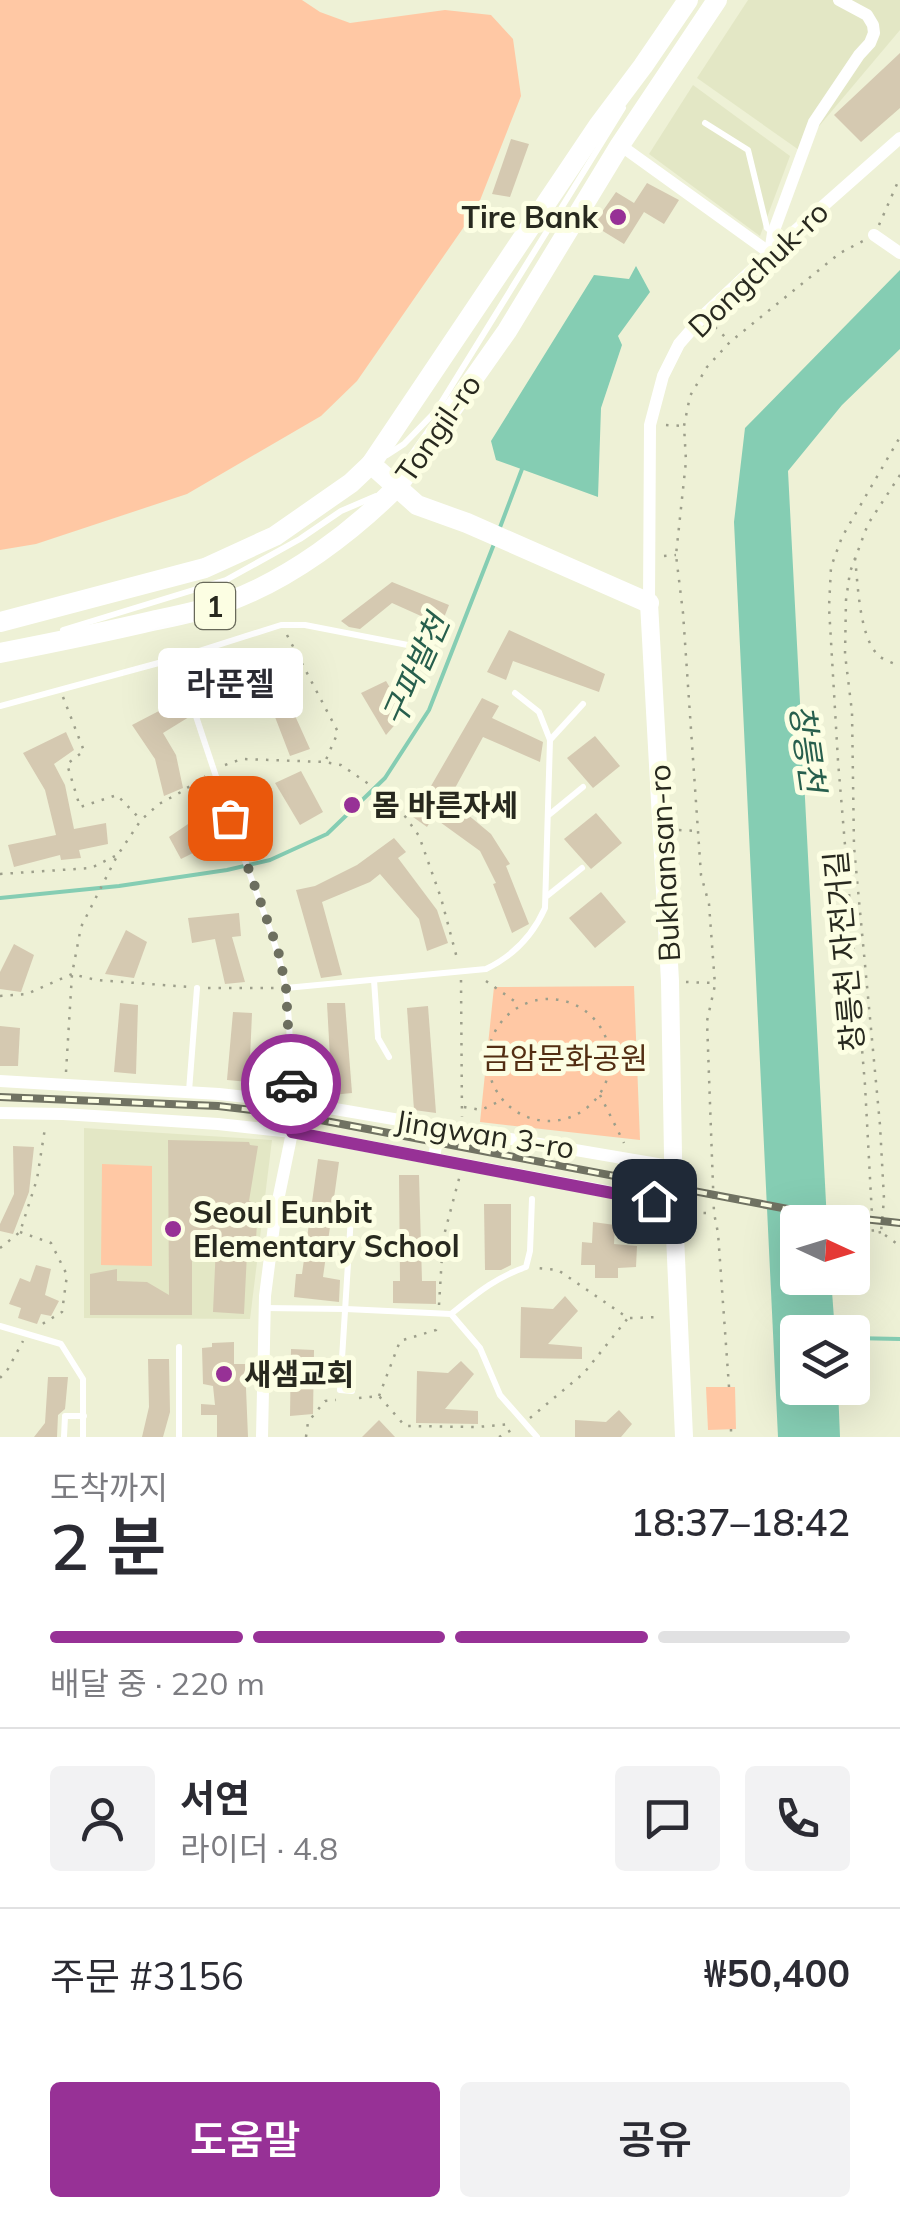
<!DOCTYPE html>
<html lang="ko">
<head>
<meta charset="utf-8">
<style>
	body { margin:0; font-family:Mulish,"Noto Sans KR",sans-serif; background:#f2f2f3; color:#2b2b33; height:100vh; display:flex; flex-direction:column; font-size:38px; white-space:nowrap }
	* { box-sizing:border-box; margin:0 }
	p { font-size:32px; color:#7c7c81 }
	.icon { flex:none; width:55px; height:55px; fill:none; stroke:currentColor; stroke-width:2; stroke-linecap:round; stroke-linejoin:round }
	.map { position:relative; height:1437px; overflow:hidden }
	.panel { display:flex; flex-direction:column; background:#fff; flex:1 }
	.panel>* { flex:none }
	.needle { width:65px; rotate:94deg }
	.fabs { position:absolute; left:780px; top:1205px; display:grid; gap:20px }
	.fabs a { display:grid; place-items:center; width:90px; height:90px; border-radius:10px; background:#fff; box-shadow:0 10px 40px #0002; font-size:50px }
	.pin { position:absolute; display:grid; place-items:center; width:85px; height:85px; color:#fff; margin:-42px; border-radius:20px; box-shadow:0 5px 15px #0006 }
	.courier { position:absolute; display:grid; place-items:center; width:100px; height:100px; margin:-50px; border:8px solid #973196; border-radius:50%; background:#fff; color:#222; box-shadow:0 2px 12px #0007 }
	.bubble { position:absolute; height:70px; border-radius:10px; background:#fff; box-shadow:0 10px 40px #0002; font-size:32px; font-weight:600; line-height:70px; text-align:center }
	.summary em { font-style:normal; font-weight:600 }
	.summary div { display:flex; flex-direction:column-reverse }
	.summary { display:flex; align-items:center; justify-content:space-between; height:170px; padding:0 50px }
	h1 { font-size:65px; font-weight:600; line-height:75px }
	.bar { display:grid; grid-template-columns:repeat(4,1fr); gap:15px 10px; align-content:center; height:120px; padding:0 50px }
	.bar i { height:12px; border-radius:8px; background:#e1e1e2 }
	.bar .current { background:#973196 }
	.bar p { grid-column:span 4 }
	.line { display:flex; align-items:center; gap:25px; padding:0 50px; border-top:2px solid #e1e1e2 }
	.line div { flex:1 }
	.round { display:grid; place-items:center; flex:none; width:105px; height:105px; border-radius:10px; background:#f2f2f3 }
	.primary-button { display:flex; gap:20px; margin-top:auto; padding:20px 50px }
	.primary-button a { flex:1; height:115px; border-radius:10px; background:#973196; color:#fff; font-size:40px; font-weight:600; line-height:115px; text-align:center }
	.primary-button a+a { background:#f2f2f3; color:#2b2b33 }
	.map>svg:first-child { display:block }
	.built { fill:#e3e7c5 }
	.green { fill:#ffc8a4 }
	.water { fill:#85cdb3 }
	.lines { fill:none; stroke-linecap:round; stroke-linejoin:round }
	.stream { stroke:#85cdb3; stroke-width:4 }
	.building { fill:#d5c9b1 }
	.path { stroke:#9d9f8b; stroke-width:2.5; stroke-dasharray:2.5 8; stroke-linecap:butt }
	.service { stroke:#fff; stroke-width:6 }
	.minor { stroke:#fff; stroke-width:12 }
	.secondary { stroke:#fff; stroke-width:18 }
	.primary { stroke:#fff; stroke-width:20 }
	.rail-casing { stroke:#707262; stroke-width:8 }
	.rail { stroke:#fcfee3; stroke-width:4; stroke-dasharray:11; stroke-linecap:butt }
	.done { stroke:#6d6f5f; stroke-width:10; stroke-dasharray:0 18 }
	.route { stroke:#973196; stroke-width:12 }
	.poi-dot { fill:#973196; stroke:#fcfee3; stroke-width:4 }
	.labels { text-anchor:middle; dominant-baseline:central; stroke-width:10; stroke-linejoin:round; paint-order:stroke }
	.shield { fill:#fcfee3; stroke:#68695a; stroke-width:2.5 }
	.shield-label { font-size:28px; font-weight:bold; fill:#28291f }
	.poi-label { font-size:30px; font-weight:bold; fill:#28291f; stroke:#fcfee3; text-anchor:start }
	.street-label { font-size:30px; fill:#28291f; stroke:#fcfee3 }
	.park-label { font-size:30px; fill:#532e13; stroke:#fcfee3 }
	.water-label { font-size:32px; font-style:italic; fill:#275f4d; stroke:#fcfee3 }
</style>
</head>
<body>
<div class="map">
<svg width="900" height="1437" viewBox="0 0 900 1437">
	<rect width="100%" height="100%" fill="#eef1d6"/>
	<g class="built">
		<polygon points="748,0 900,0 900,30 799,150 697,78"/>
		<polygon points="693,85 790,156 760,236 649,154"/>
		<polygon points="84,1128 272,1140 250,1319 84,1318"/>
	</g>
	<g class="green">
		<polygon points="0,0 302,0 320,12 350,23 445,10 491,15 513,39 521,96 477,208 357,381 321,416 187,494 36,544 0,550"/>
		<polygon points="634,986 640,1140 480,1122 494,987"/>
		<polygon points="102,1164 152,1166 152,1266 101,1265"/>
		<polygon points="706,1387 735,1387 736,1429 708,1430"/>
	</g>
	<g class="water">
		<polygon points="636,266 650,292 618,336 622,345 601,408 598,497 496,460 491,441 594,275 629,279"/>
		<polygon points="900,270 900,349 842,405 788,471 827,1222 798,1222 798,1278 831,1278 835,1332 798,1332 798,1388 838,1388 840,1437 778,1437 734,522 745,428"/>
	</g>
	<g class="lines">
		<g class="stream">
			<polyline points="499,530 522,469"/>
			<polyline points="0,898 119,886 227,870 270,860 327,834 385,778 429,710 494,544"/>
			<polyline points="852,1338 900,1339"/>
		</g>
	</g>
	<g class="building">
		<polygon points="900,53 900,108 861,142 834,115"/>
		<polygon points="511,139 529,144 510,197 492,194"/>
		<polygon points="647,183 679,200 664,224 644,212 624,244 593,225 616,192 634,203"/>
		<polygon points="392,582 449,605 441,625 392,603 360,629 349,627 341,621"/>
		<polygon points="509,630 605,674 599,692 513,661 506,680 487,672"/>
		<polygon points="286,653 297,669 277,688 292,709 310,749 290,756 275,717 245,685"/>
		<polygon points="386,681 405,713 386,735 361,693"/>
		<polygon points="482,698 499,706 492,718 543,742 540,762 483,737 449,799 491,834 510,864 506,866 529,924 512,933 493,884 496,883 480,851 433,817 427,827 413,817"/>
		<polygon points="180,700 189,717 163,733 176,755 183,788 164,796 155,759 132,725"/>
		<polygon points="66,732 74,750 54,764 65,785 74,829 106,823 108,844 79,850 81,858 61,860 60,855 14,867 8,845 56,835 45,790 23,753"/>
		<polygon points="595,736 620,766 593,788 567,758"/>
		<polygon points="301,771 323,812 300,825 275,783"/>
		<polygon points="596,813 622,843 591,869 564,839"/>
		<polygon points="191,822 207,846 181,859 169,837"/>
		<polygon points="394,838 406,852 398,858 437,910 448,943 427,951 419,919 380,874 370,882 322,902 342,975 321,978 296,890 315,886 357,865"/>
		<polygon points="601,892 626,922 595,948 569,918"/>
		<polygon points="239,913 241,936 232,937 245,982 225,984 215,939 192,943 188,918"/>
		<polygon points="126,930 147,942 134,978 105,974"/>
		<polygon points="14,944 34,955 21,992 0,989 0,972"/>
		<polygon points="120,1003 138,1005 136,1074 114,1072"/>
		<polygon points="327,1003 345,1003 352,1093 332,1095"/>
		<polygon points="428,1006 432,1059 436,1113 414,1110 407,1008"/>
		<polygon points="233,1012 252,1013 249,1082 227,1080"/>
		<polygon points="0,1026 20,1028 18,1066 0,1066"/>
		<polygon points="168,1140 249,1142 250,1145 258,1146 249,1201 256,1204 260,1216 257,1222 256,1240 251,1241 250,1251 247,1253 244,1314 213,1312 216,1245 192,1247 192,1315 90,1315 90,1274 117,1269 117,1281 147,1282 169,1295"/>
		<polygon points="13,1146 34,1147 29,1192 13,1234 0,1231 0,1224 14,1194"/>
		<polygon points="318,1159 339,1162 323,1277 340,1280 339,1302 294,1297 296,1274 302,1274"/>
		<polygon points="399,1175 419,1175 422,1281 436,1281 436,1304 393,1303 393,1281 400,1281"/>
		<polygon points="484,1204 511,1204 511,1265 501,1270 485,1270"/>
		<polygon points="593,1222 615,1225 614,1244 637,1246 636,1267 618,1268 618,1278 595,1278 595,1265 581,1265 582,1242 592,1243"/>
		<polygon points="36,1265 51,1269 45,1295 59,1301 51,1316 41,1314 37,1324 18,1318 21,1308 9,1304 20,1278 30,1282"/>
		<polygon points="565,1296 578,1311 548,1344 582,1347 582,1359 520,1358 521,1307 553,1309"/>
		<polygon points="234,1342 234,1364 245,1364 248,1437 217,1437 217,1415 201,1415 201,1404 215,1405 213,1386 203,1384 202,1348 212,1347 212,1343"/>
		<polygon points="291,1349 314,1350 313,1414 290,1416"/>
		<polygon points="148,1359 169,1359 170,1412 163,1437 142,1437 149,1407"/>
		<polygon points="461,1361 474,1374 445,1409 478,1411 478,1424 416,1423 417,1371 448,1373"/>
		<polygon points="48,1377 68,1377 65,1409 58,1415 57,1437 34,1437 45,1423"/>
		<polygon points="619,1410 632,1424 621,1437 575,1437 575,1420 606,1422"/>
		<polygon points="379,1420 395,1437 362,1437"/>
	</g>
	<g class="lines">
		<g class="path">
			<polyline points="879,225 897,184 900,182"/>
			<polyline points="715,327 729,341"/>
			<polyline points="666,425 683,426"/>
			<polyline points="900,475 868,524 850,572 846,600 845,654 852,712 854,847 880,1125 884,1199 881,1232 900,1246"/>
			<polyline points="664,556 676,555"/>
			<path d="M855,558C858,584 859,636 878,655C883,660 893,663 900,666"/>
			<polyline points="287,635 338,732 325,762"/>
			<polyline points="63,697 84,751 67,764 80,807 117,795 140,819"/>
			<polyline points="225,765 242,759 325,762 341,765 395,802 419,836 441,898 458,962"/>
			<polyline points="679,830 696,831"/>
			<polyline points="0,874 91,868 115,856"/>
			<polyline points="461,980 462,1117"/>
			<polyline points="486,981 520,1005"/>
			<polyline points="686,982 713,983"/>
			<polyline points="208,988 275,988"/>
			<polyline points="0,996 27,994 72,974 96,980 190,987"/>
			<circle cx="549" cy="1060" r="61"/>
			<polyline points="66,1072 72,974 81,927 117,856 141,820 159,804 181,792 205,776"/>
			<polyline points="600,1095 624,1143"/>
			<polyline points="464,1107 481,1110 502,1100"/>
			<polyline points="693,1213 712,1213"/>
			<polyline points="20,1232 51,1243 67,1275 62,1312 39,1326"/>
			<polyline points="881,1232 873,1234 865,1085 838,761 829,607 831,567 842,537 900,437"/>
			<polyline points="0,1248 20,1232 37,1179 45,1128"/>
			<polyline points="439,1305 443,1239 460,1175"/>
			<polyline points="630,1318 659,1317"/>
			<polyline points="0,1378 8,1369 23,1341"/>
			<polyline points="729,1387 718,1233 714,1213 707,1021 715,985 709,904 701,875 683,613 676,555 686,461 684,426 690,396 707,367 730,342 840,253 863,241"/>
			<polyline points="379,1396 400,1341 436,1330 437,1323"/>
			<polyline points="359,1398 379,1396 405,1426 477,1427 512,1424"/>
			<polyline points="530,1418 584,1373 628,1318 558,1270 536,1268"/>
			<polyline points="731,1429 731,1437"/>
			<polyline points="306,1437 308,1422 325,1401 336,1400"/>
			<polyline points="499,1437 515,1428"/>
		</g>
		<g class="service">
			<polyline points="705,123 748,150 767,228 772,232"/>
			<polyline points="387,455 404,444 436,411 623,108"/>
			<polyline points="63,630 226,580 300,539 341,511 376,496"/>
			<polyline points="177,658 281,625 305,625 418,647"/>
			<path d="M0,706L177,658C200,729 223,799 248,869C261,907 278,945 285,985C292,1023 288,1062 294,1100"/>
			<polyline points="550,740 583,704"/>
			<polyline points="550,814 583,787"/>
			<polyline points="547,896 582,868"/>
			<polyline points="374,980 378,1038 389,1057"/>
			<path d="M286,988L486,969C513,956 533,935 545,908L550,740L539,712L515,693"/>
			<polyline points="189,1091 197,988"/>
			<polyline points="351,1216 340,1390 352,1391"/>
			<polyline points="264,1308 346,1309 451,1314 480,1348 500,1395 537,1437"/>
			<path d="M451,1314C475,1295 496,1277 526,1267L530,1251L532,1199"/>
			<polyline points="0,1326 61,1344 83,1379 83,1437"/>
			<polyline points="179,1347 179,1437"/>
			<polyline points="64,1437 65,1416 84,1416"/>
		</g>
		<g class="minor">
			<polyline points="620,145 770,253"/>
			<polyline points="874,235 900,253"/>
			<polyline points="770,253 773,233 814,122 859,55 870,43 874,33 873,25 867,15 839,0"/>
			<polyline points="649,603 650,425 663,376 679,344 705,314 770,253 900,138"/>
			<polyline points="0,1081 219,1094 294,1102 675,1167"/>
			<polyline points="0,1113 63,1114 218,1124 292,1132 674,1204"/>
			<polyline points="434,1158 439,1127"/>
			<polyline points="262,1437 265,1296 276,1210 294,1123 294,1102"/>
		</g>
		<polyline class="secondary" points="649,603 670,981 674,1213 684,1437"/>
		<g class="primary">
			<polyline points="371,464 417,505 467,523 649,603"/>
			<polyline points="0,622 205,568 275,536 351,483 371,464 598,126 643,66 688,0"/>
			<path d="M0,653C51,643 101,633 152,621C176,616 202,611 227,602C290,579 351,533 398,486L507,331L620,145L717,0"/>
		</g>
		<defs>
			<polyline id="rail" points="0,1097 218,1106 294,1115 809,1213 900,1223"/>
		</defs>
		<use href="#rail" class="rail-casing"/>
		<use href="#rail" class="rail"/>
	</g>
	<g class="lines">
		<polyline class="done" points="230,818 278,950 286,988 291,1084"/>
		<polyline class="route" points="291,1084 294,1102 292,1132 654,1201"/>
	</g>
	<g class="poi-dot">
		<circle cx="618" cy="217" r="10"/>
		<circle cx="352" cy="805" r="10"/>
		<circle cx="173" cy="1229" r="10"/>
		<circle cx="224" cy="1374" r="10"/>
	</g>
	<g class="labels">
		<rect class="shield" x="195" y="583" width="40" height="46" rx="8"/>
		<g class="shield-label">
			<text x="215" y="606">1</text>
		</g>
		<g class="poi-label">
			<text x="598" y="217" text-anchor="end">Tire Bank</text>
			<text x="372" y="805">몸 바른자세</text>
			<text x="193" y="1212">Seoul Eunbit<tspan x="193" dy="34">Elementary School</tspan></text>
			<text x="244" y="1374">새샘교회</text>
		</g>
		<g class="street-label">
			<text transform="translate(758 269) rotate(-44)">Dongchuk-ro</text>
			<text transform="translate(438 428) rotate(-55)">Tongil-ro</text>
			<text transform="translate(664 863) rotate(-93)">Bukhansan-ro</text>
			<text transform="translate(844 951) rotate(-95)">창릉천 자전거길</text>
			<text transform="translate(485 1134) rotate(9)">Jingwan 3-ro</text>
		</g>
		<g class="park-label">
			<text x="565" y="1058">금암문화공원</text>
		</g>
		<g class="water-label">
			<text transform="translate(415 670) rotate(-66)">구파발천</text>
			<text transform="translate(808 748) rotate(82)">창릉천</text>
		</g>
	</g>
</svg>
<div class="fabs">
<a><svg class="needle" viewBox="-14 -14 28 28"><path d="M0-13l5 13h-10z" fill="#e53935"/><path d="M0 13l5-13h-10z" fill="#7c7c81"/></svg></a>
<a><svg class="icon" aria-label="layers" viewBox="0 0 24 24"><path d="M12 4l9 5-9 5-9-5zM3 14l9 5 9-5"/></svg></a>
</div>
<div class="pin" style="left:230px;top:818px;background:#ea580c"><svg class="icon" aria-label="bag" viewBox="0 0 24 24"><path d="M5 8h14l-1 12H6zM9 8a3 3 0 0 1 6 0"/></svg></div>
<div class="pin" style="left:654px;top:1201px;background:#1f2937"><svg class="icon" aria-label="home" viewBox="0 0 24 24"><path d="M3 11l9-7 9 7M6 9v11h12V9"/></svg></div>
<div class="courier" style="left:291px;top:1084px"><svg class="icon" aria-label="car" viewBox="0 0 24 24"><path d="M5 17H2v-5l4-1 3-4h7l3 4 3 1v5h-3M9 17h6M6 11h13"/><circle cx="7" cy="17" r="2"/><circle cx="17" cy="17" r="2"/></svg></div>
<div class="bubble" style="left:158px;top:648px;width:145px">라푼젤</div>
</div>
<section class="panel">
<div class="summary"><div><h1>2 분</h1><p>도착까지</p></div><em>18:37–18:42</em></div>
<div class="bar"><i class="current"></i><i class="current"></i><i class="current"></i><i></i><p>배달 중 · 220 m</p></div>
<div class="line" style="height:180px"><a class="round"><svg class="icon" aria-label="person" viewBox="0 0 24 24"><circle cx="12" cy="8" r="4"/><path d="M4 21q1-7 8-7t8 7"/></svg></a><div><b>서연</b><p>라이더 · 4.8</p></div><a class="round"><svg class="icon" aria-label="chat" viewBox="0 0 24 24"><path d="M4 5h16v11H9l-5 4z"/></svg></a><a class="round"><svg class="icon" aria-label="phone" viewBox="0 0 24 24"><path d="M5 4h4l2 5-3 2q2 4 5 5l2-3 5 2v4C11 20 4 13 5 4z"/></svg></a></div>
<div class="line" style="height:130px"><div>주문 #3156</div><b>₩50,400</b></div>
<div class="primary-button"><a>도움말</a><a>공유</a></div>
</section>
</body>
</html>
